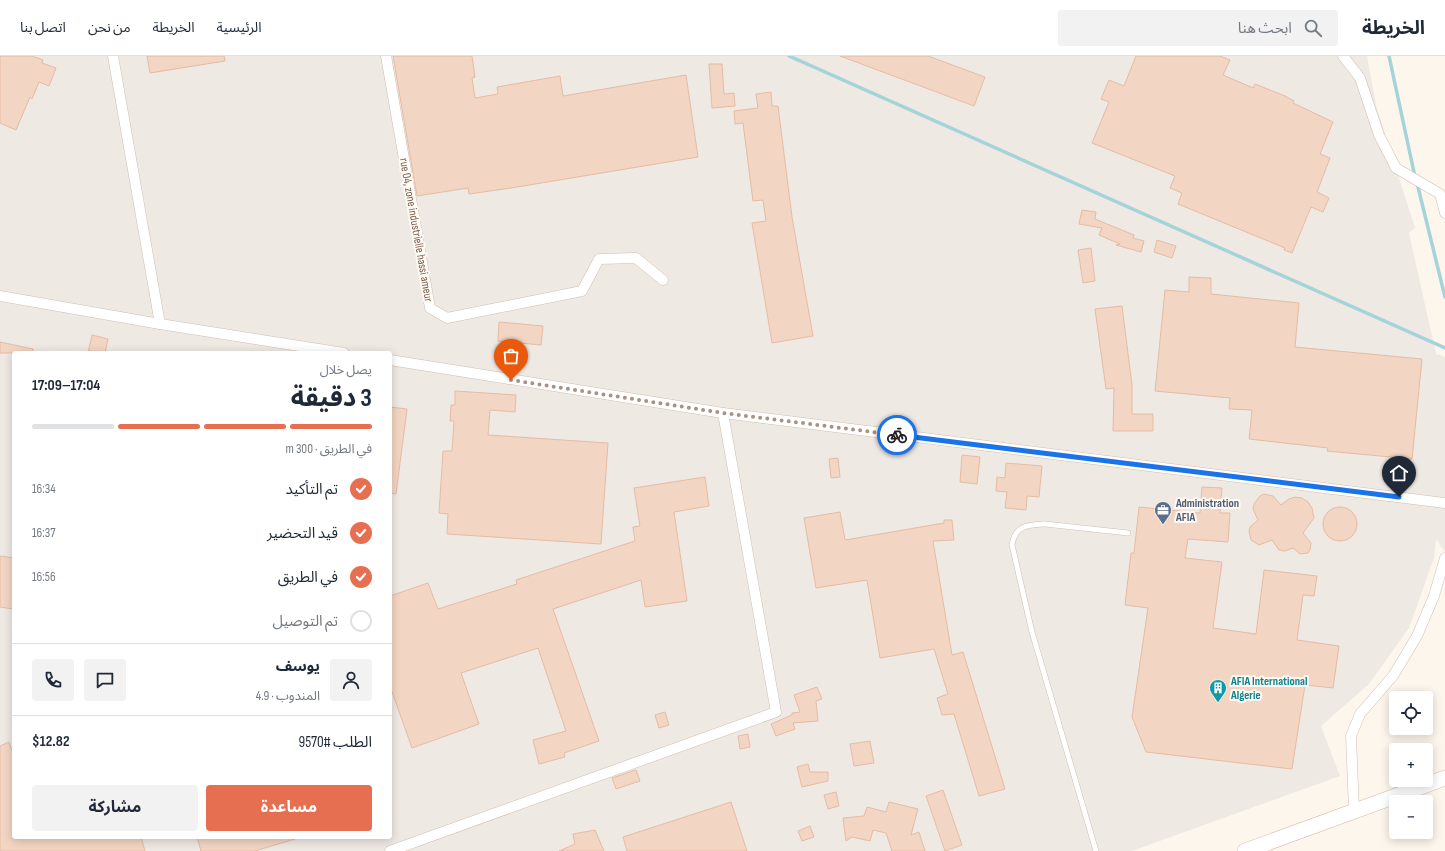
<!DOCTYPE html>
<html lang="ar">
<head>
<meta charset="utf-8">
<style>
	body { margin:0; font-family:"Sofia Sans Condensed","Noto Sans Arabic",sans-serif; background:#f2f2f3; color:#1f2937; direction:rtl; height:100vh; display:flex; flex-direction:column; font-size:15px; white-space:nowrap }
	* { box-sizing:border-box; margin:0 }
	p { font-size:13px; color:#747a83 }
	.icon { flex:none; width:22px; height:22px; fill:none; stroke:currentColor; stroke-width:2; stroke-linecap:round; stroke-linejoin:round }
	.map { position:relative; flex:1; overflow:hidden; direction:ltr }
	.sheet { position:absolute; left:12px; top:295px; width:380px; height:488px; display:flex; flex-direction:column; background:#fff; border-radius:4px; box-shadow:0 2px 10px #0003; direction:rtl }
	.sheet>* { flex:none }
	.controls { position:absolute; left:1389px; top:635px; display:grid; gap:8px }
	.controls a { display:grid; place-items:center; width:44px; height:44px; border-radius:4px; background:#fff; box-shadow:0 2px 10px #0003; font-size:20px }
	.pin { position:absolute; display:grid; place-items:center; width:34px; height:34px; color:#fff; margin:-41px -17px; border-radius:50% 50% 50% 0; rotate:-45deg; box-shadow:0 0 4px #0007 }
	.pin .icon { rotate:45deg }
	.courier { position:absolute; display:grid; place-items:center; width:40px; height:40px; margin:-20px; border:3px solid #1a73e8; border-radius:50%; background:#fff; color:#222; box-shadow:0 1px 5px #0007 }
	.head em { font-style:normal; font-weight:700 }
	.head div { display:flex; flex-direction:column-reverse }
	.head { display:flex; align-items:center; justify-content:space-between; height:68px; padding:0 20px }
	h1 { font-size:26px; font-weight:700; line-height:30px }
	.bar { display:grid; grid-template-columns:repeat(4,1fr); gap:6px 4px; align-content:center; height:48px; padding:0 20px }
	.bar i { height:5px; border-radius:3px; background:#e0e1e3 }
	.bar .on { background:#e76f51 }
	.bar p { grid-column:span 4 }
	.line { display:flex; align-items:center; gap:10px; padding:0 20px; border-top:1px solid #e0e1e3 }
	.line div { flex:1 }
	.round { display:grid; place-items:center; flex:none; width:42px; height:42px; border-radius:4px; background:#f2f2f3 }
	ol { padding:0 20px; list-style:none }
	li { display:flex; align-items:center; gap:12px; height:44px }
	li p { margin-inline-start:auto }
	li .icon { padding:4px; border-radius:50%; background:#e76f51; color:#fff; stroke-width:4 }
	li:last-child { color:#747a83 }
	li i { width:22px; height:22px; border:2px solid #e0e1e3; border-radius:50% }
	.cta { display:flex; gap:8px; margin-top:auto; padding:8px 20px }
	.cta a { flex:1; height:46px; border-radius:4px; background:#e76f51; color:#fff; font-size:16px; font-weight:700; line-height:46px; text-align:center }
	.cta a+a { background:#f2f2f3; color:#1f2937 }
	header { display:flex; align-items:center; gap:24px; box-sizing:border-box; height:56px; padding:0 20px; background:#fff; border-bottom:1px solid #e0e1e3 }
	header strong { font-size:19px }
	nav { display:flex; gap:22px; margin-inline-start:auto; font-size:14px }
	.search { width:280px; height:36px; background:#f2f2f3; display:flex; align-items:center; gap:10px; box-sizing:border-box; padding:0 14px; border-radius:4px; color:#747a83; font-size:15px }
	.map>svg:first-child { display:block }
	.industrial { fill:#efe9e4; fill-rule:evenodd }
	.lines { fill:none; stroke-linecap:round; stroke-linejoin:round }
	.stream { stroke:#a5d3da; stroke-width:3.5 }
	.building { fill:#f3d5c3; stroke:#e6bba3 }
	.service-casing { stroke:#d1beb0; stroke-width:6 }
	.minor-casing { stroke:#d1beb0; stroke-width:11 }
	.secondary-casing { stroke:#d6c0b0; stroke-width:16 }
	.service { stroke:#fff; stroke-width:5 }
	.minor { stroke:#fff; stroke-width:10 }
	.secondary { stroke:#fff; stroke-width:15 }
	.done { stroke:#a89285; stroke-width:4; stroke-dasharray:0 7.2 }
	.route { stroke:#1a73e8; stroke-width:5 }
	.labels { text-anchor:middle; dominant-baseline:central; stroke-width:4; stroke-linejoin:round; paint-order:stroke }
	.street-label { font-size:12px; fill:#7a5c4d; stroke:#fffaf3 }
	.service-label { font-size:12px; font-weight:bold; fill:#4e5e75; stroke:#fffaf3; text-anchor:start }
	.culture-label { font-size:12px; font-weight:bold; fill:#0d838f; stroke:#fffaf3; text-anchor:start }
</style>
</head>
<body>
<header>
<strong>الخريطة</strong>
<div class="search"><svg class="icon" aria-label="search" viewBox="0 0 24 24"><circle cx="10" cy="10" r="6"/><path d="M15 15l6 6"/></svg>ابحث هنا</div>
<nav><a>الرئيسية</a><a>الخريطة</a><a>من نحن</a><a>اتصل بنا</a></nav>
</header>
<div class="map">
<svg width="1445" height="795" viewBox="0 0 1445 795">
	<rect width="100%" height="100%" fill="#fdf6ec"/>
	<path class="industrial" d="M0,0H1367L1376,49L1415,172L1409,177L1436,298L1445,301V496L1436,483L1434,502L1409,572L1369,628L1321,670L1340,720L1132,795H0ZM14,297H390V781H14Z"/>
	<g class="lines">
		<g class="stream">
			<polyline points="789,0 1445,292"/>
			<polyline points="1389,0 1415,121"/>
			<polyline points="1417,127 1445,241"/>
		</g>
	</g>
	<g class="building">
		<polygon points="0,0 32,0 43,4 42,7 56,12 49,30 39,26 32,43 30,41 16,74 0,67"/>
		<polygon points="147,0 224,0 225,5 150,17"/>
		<polygon points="393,0 472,0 475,21 472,22 475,42 498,38 497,31 560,20 563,40 686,19 698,101 511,132 469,138 468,132 417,140"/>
		<polygon points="840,0 928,0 985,21 974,50"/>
		<polygon points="1136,0 1220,0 1230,4 1223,19 1253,32 1255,28 1285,40 1294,45 1293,47 1333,66 1320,98 1330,102 1317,136 1329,142 1323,156 1311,151 1292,197 1284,194 1285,192 1178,148 1182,137 1170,132 1175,120 1092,87 1109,46 1101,43 1109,24 1124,30"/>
		<polygon points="709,8 722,8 724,38 734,37 735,50 712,52"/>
		<polygon points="771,36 772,50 778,50 792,161 813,280 772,287 752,167 766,165 763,144 753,145 743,67 735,68 734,55 758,52 756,38"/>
		<polygon points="1082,154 1096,156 1095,163 1134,179 1133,182 1144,185 1141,196 1116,189 1120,188 1099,179 1102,172 1079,168"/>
		<polygon points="1157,184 1176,190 1172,202 1154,196"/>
		<polygon points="1091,192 1095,225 1083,227 1078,194"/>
		<polygon points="1189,221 1211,222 1211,238 1299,247 1295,291 1422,303 1412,403 1327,395 1328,392 1249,383 1252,354 1229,353 1230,342 1155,335 1165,234 1189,236"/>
		<polygon points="1122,250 1132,329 1132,358 1153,358 1153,375 1113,375 1114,332 1106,333 1095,253"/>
		<polygon points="499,266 543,270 541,289 498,285"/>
		<polygon points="92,279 108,283 105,297 88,297"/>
		<polygon points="0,286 33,293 33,297 0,297"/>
		<polygon points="455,335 516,339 515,356 490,354 488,379 608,387 601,488 447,478 448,458 439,457 443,395 452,395 454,365 450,365 451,349 455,349"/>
		<polygon points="390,351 407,353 396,438 390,437"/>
		<polygon points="962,399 980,401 977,428 960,426"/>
		<polygon points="838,402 840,421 831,422 829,403"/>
		<polygon points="1006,407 1042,410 1039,441 1027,440 1026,454 1005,452 1007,436 996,435 997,421 1005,422"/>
		<polygon points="705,421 709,450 674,456 687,545 645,551 641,524 553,553 599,685 564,697 565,701 539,708 533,684 566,675 538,592 461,617 479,668 412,692 390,630 390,540 428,527 438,553 517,528 516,524 635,485 633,471 640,470 634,432"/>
		<polygon points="1202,431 1222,432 1220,457 1230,457 1228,486 1188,483 1185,502 1222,506 1213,572 1256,578 1264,514 1317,520 1314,540 1303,539 1297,584 1339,590 1333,632 1305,629 1292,713 1146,696 1132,661 1148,552 1125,549 1131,497 1134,497 1139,451 1200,457"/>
		<polygon points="1264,438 1273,440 1281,449 1289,443 1295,441 1302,442 1308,446 1312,452 1314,462 1303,477 1311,487 1310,494 1308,497 1300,498 1293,492 1285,495 1279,494 1272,484 1259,489 1251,484 1249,475 1250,471 1258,464 1253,453 1254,448 1260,440"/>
		<circle cx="1340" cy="468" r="17"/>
		<polygon points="840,456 845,484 944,467 944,464 952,464 954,484 933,485 952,599 963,596 1005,733 979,740 954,658 942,659 937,642 948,638 934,593 880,602 867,524 816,532 804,462"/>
		<polygon points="0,500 14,502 14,553 0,551"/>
		<polygon points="817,631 822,643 816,645 818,665 793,667 795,673 776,680 771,668 792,659 792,657 800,656 794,639"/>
		<polygon points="665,656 669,669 659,672 655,659"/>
		<polygon points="748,678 750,691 740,693 738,680"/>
		<polygon points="870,685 874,707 854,710 850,688"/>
		<polygon points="9,686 14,700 14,781 141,781 145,795 0,795 0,690"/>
		<polygon points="808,708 810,716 828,716 828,725 802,731 797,711"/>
		<polygon points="636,714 640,725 616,733 612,722"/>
		<polygon points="943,734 962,789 945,795 926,740"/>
		<polygon points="836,736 839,750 828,753 824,739"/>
		<polygon points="731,746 747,795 627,795 623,781"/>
		<polygon points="889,746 918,753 911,779 919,776 925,795 892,795 886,777 873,774 870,785 852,781 846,785 843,762 864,760 867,751 886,756"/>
		<polygon points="810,770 814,781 802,785 798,775"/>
		<polygon points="595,774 604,795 559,795 575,788 573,778"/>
		<polygon points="197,781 294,781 295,783 255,795 201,795"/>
	</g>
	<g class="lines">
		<defs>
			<path id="service" d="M1096,795L1032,576L1012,489C1015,469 1028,469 1045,468L1128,477"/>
			<g id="minor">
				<polyline points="113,0 160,268"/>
				<polyline points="386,0 430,252 447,262 582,235 599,203 636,202 663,224"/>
				<polyline points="1343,0 1360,22 1379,79 1396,112 1440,138 1445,157"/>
				<polyline points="0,240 160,268 344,297"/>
				<polyline points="390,304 723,357 1445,447"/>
				<polyline points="1354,755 1351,680 1360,658 1393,620 1417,580 1434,540 1445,502"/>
				<polyline points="390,795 776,656 723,357"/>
			</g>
			<polyline id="secondary" points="1245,795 1445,722"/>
		</defs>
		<use href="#service" class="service-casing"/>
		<use href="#minor" class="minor-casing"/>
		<use href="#secondary" class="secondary-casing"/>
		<use href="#service" class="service"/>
		<use href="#minor" class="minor"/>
		<use href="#secondary" class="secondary"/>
	</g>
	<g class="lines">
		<polyline class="done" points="511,324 723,357 897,379"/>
		<polyline class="route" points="897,379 1399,441"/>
	</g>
	<defs>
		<symbol id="office-pin" viewBox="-11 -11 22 30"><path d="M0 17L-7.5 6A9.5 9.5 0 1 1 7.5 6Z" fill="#5c6f8a" stroke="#fffaf3"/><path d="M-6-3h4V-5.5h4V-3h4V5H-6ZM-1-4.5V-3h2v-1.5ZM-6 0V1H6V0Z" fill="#fff"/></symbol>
		<symbol id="building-pin" viewBox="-11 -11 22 30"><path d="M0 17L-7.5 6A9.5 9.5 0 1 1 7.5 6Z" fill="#0f9aa8" stroke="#fffaf3"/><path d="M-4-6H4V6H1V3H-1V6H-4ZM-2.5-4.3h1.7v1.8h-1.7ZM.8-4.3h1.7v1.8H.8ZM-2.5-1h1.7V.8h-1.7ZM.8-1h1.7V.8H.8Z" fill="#fff"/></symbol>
	</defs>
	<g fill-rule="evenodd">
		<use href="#office-pin" x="1153" y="444" width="20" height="27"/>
		<use href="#building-pin" x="1208" y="622" width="20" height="27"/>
	</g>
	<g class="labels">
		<g class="street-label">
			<text transform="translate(416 174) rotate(80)">rue 04, zone industrielle hassi ameur</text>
		</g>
		<g class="service-label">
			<text x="1176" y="447">Administration<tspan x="1176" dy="14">AFIA</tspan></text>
		</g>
		<g class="culture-label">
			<text x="1231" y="625">AFIA International<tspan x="1231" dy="14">Algerie</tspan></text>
		</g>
	</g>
</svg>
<div class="controls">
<a><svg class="icon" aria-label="locate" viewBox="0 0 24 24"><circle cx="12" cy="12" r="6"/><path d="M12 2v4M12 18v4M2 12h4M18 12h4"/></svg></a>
<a>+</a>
<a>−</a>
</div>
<div class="pin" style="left:511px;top:324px;background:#ea580c"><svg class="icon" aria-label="bag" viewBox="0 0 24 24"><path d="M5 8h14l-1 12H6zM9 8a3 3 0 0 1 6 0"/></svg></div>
<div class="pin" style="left:1399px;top:441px;background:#1f2937"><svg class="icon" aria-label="home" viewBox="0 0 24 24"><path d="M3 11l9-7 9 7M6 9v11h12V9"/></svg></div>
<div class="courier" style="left:897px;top:379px"><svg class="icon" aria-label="bike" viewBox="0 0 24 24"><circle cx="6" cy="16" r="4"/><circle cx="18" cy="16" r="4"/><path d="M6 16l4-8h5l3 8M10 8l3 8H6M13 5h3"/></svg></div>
<section class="sheet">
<div class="head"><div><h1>3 دقيقة</h1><p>يصل خلال</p></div><em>17:04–17:09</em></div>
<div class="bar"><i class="on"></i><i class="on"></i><i class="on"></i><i></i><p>في الطريق · 300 m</p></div>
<ol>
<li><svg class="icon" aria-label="check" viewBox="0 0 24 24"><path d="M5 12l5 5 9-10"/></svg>تم التأكيد<p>16:34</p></li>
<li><svg class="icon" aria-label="check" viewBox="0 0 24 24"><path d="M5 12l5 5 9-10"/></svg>قيد التحضير<p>16:37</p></li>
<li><svg class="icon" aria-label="check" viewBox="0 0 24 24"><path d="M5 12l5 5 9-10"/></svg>في الطريق<p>16:56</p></li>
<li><i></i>تم التوصيل</li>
</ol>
<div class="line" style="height:72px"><a class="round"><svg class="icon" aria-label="person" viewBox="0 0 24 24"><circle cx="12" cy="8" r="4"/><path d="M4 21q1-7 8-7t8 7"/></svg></a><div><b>يوسف</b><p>المندوب · 4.9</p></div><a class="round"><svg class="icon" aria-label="chat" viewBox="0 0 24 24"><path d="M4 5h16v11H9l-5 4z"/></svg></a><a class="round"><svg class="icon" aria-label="phone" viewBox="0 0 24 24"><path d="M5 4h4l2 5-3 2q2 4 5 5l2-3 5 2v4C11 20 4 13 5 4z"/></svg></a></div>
<div class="line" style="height:52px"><div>الطلب #9570</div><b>$12.82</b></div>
<div class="cta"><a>مساعدة</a><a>مشاركة</a></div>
</section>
</div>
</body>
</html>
